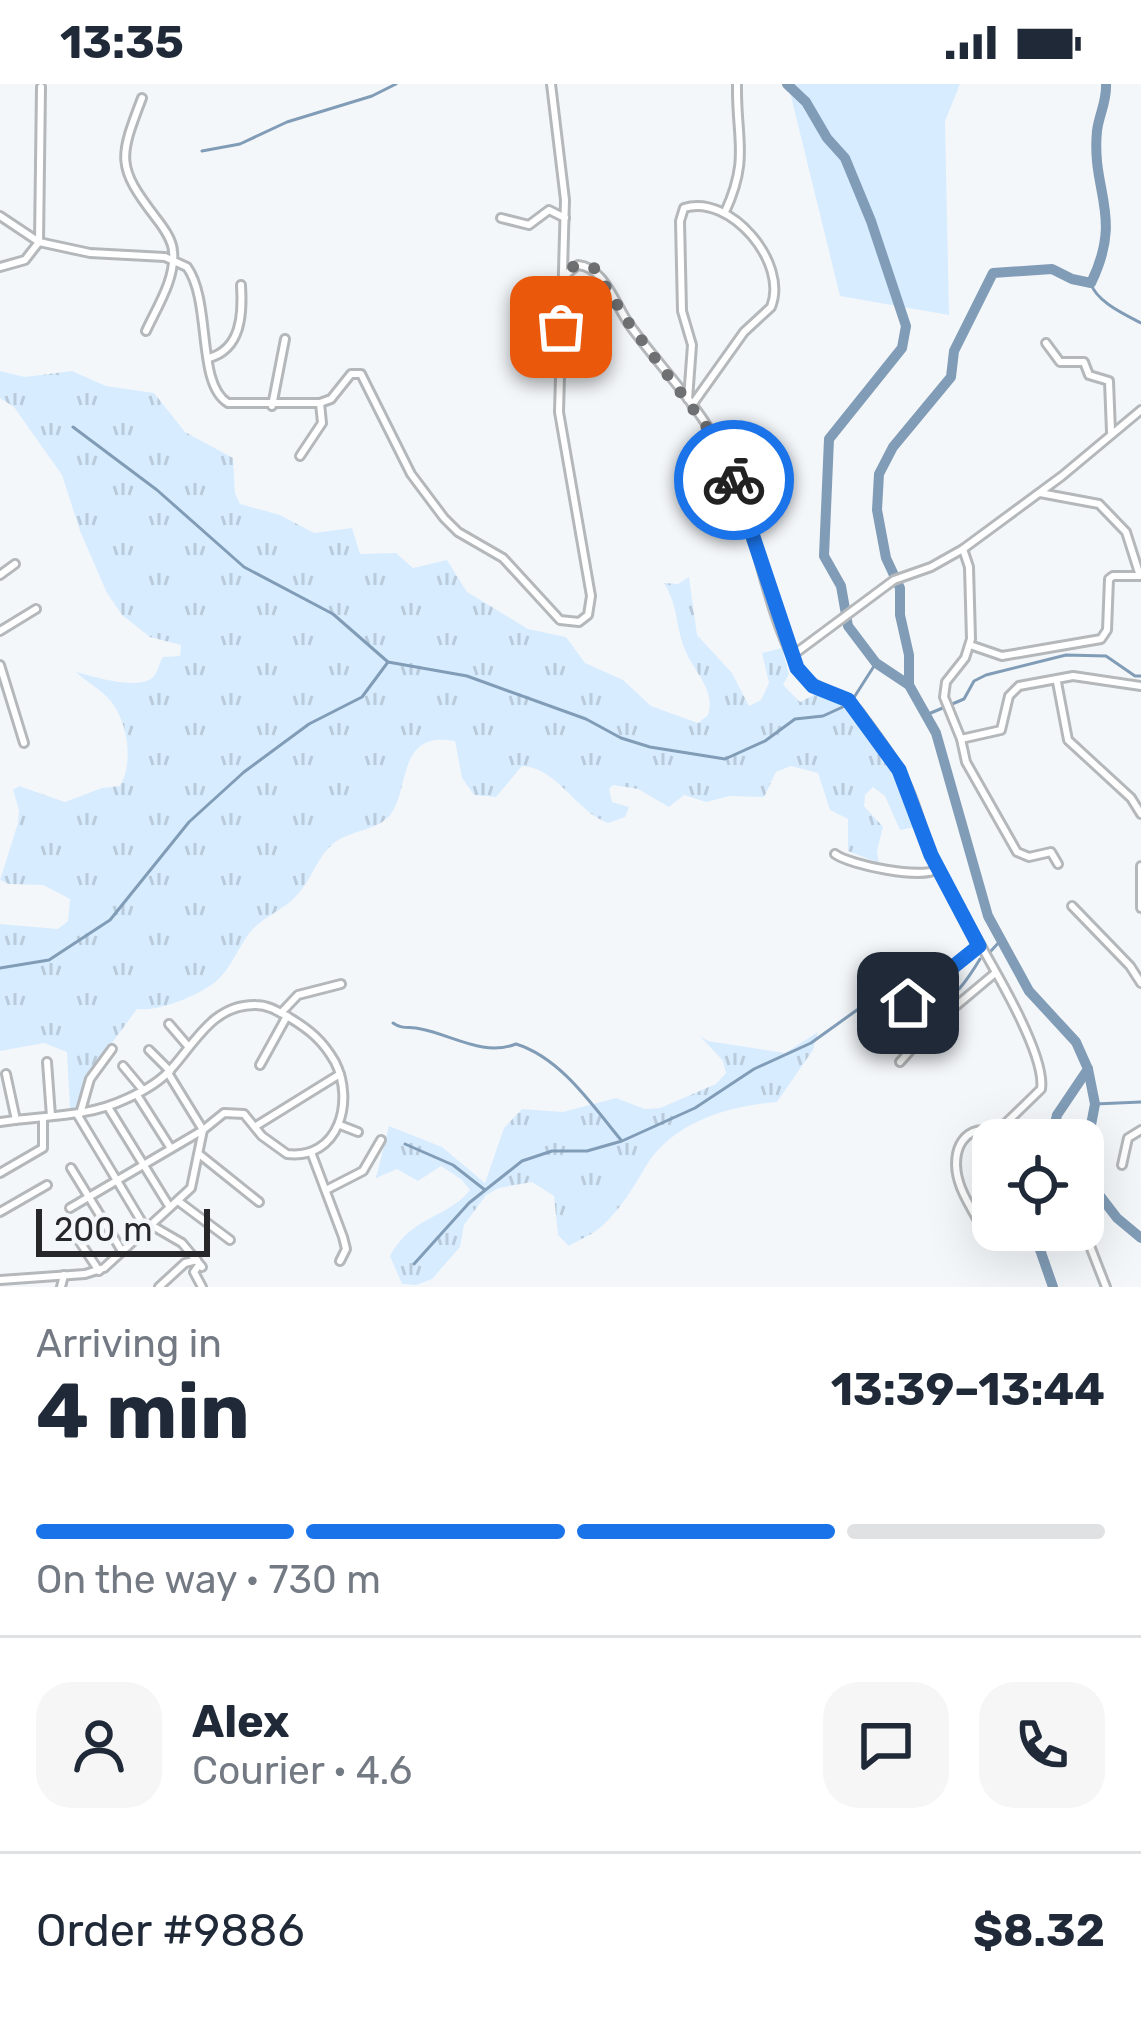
<!DOCTYPE html>
<html lang="en">
<head>
<meta charset="utf-8">
<style>
	body { margin:0; font-family:Rubik,sans-serif; background:#f6f6f7; color:#1f2937; height:100vh; display:flex; flex-direction:column; font-size:45px; white-space:nowrap }
	* { box-sizing:border-box; margin:0 }
	p { font-size:39px; color:#747a83 }
	.icon { flex:none; width:66px; height:66px; fill:none; stroke:currentColor; stroke-width:2; stroke-linecap:round; stroke-linejoin:round }
	.map { position:relative; height:1203px; overflow:hidden }
	.panel { display:flex; flex-direction:column; background:#fff; flex:1 }
	.panel>* { flex:none }
	.tools { position:absolute; left:972px; top:1035px; display:grid; gap:24px }
	.tools a { display:grid; place-items:center; width:132px; height:132px; border-radius:24px; background:#fff; box-shadow:0 12px 48px #0002; font-size:60px }
	.scale { position:absolute; left:36px; bottom:30px; width:174px; box-sizing:border-box; padding-left:12px; border:6px solid #262728; border-top:0; font-size:33px; line-height:42px; white-space:nowrap; color:#262728; -webkit-text-stroke:9px #f4f7fa; paint-order:stroke }
	.pin { position:absolute; display:grid; place-items:center; width:102px; height:102px; color:#fff; margin:-51px; border-radius:24px; box-shadow:0 6px 18px #0006 }
	.courier { position:absolute; display:grid; place-items:center; width:120px; height:120px; margin:-60px; border:9px solid #1a73e8; border-radius:50%; background:#fff; color:#222; box-shadow:0 3px 15px #0007 }
	.head em { font-style:normal; font-weight:700 }
	.head div { display:flex; flex-direction:column-reverse }
	.head { display:flex; align-items:center; justify-content:space-between; height:204px; padding:0 36px }
	h1 { font-size:78px; font-weight:700; line-height:90px }
	.bar { display:grid; grid-template-columns:repeat(4,1fr); gap:18px 12px; align-content:center; height:144px; padding:0 36px }
	.bar i { height:15px; border-radius:9px; background:#e0e1e3 }
	.bar .active { background:#1a73e8 }
	.bar p { grid-column:span 4 }
	.line { display:flex; align-items:center; gap:30px; padding:0 36px; border-top:3px solid #e0e1e3 }
	.line div { flex:1 }
	.round { display:grid; place-items:center; flex:none; width:126px; height:126px; border-radius:36px; background:#f6f6f7 }
	.status { display:flex; justify-content:space-between; align-items:center; height:84px; padding:0 60px; background:#fff; direction:ltr }
	.status svg { height:33px; fill:currentColor }
	.map>svg:first-child { display:block }
	.grass { fill:url(#grass-tufts) }
	.green { fill:#d8ecff }
	.lines { fill:none; stroke-linecap:round; stroke-linejoin:round }
	.stream { stroke:#819cb6; stroke-width:3 }
	.river { stroke:#819cb6; stroke-width:10 }
	.minor-casing { stroke:#b5b8ba; stroke-width:12 }
	.minor { stroke:#fff; stroke-width:6 }
	.done { stroke:#6e7072; stroke-width:12; stroke-dasharray:0 21.6 }
	.route { stroke:#1a73e8; stroke-width:15 }
</style>
</head>
<body>
<div class="status"><b>13:35</b><svg viewBox="0 0 49 12"><path d="M0 12V9h3v3zM5 12V6h3v6zM10 12V3h3v9zM15 12V0h3v12zM26 1h20v11H26zM47 4h2v5h-2z"/></svg></div>
<div class="map">
<svg width="1141" height="1203" viewBox="0 0 1141 1203">
	<defs>
		<pattern id="grass-tufts" width="24" height="20" patternUnits="userSpaceOnUse" patternTransform="scale(3)"><rect width="24" height="20" fill="#d8ecff"/><path d="M3 7l-1-3M5 7V3M7 7l1-3M15 17l-1-3M17 17v-4M19 17l1-3" fill="none" stroke="#b9cadb"/></pattern>
	</defs>
	<rect width="100%" height="100%" fill="#f4f7fa"/>
	<g class="grass">
		<path d="M0,287L25,293L72,287L106,302L154,309L185,348L233,374L235,409L240,420L280,431L314,449L352,444L360,470L396,469L413,484L447,476L467,508L528,545L566,553L585,579L623,596L651,622L698,639L708,631C716,606 694,588 685,566C675,541 679,524 664,499L678,500L689,493L697,551L732,589L749,622L761,616L769,599L762,569L782,564L789,590L783,601L800,618L816,610C872,623 901,692 915,743L900,746L885,712L873,703L865,711L864,722L883,743L877,767L879,779L848,767V735L830,726L818,689L791,682L776,688L764,713L730,712L706,718L684,711L669,723L638,705L613,701L609,705L612,718L629,723L625,733L608,739C575,727 558,684 522,682L496,713L474,711L462,694L455,657C397,646 410,704 391,730C378,747 350,746 334,759C316,774 312,796 296,812C284,826 264,832 252,846C238,862 232,885 214,899C197,912 158,928 137,925L95,982L79,1026H70L67,968L44,959L0,967V840L58,845L68,837L70,815L43,801L9,800L0,796L18,739L19,726L13,706L19,702L65,718L102,704L120,702C135,676 127,632 106,612C97,603 85,597 76,588C92,592 141,608 154,592C158,587 159,579 163,573L180,572L181,561L150,553L122,531L107,509L80,447L62,391L14,323L0,314Z"/>
		<path d="M818,948L813,966L777,1018C728,1022 673,1038 646,1082C633,1104 621,1125 601,1143C592,1151 580,1155 569,1162L558,1151L554,1112L532,1098L499,1104L486,1111L464,1141L460,1163L432,1195L416,1201L402,1200L390,1172C412,1131 448,1134 470,1106L461,1095L441,1082L418,1097L397,1085L376,1094L389,1042L442,1063L485,1099L504,1044L522,1025L563,1028L616,1014L645,1025L660,1024L716,1000L726,989L723,977L700,952L708,957L785,969Z"/>
	</g>
	<polygon class="green" points="788,0 960,0 945,37 949,231 840,212"/>
	<g class="lines">
		<g class="stream">
			<polyline points="202,67 240,60 287,38 372,12 396,0"/>
			<path d="M1091,199C1095,217 1126,231 1141,239"/>
			<polyline points="73,343 157,406 244,483 333,530 388,578 467,592 586,635 621,654 650,663 725,675 765,657 795,635 823,632 847,621"/>
			<polyline points="853,615 876,579"/>
			<polyline points="926,631 964,615 974,597 986,591 1066,571 1106,572 1135,592 1141,592"/>
			<polyline points="990,868 1001,856"/>
			<polyline points="0,884 49,876 110,836 189,738 244,688 309,640 362,613 388,578"/>
			<path d="M393,939C403,946 409,942 421,945C452,951 484,973 516,960C561,974 592,1021 621,1056"/>
			<polyline points="1095,1020 1141,1018"/>
			<polyline points="405,1060 453,1081 485,1106"/>
			<path d="M414,1180L469,1119L522,1077L552,1067H587L622,1057L695,1024L754,985L811,959L882,908C936,932 951,923 980,875"/>
		</g>
		<g class="river">
			<polyline points="787,0 806,18 827,54 845,74 871,137 906,242 902,264 829,355 824,472 841,502 848,542 876,579 909,601 936,649 988,832 1029,907 1076,958 1088,985 1057,1031 1051,1056"/>
			<path d="M909,601V571L900,531V504L886,474L877,426L879,390L893,363L951,293L954,267L993,189L1052,185L1072,195L1091,199C1124,131 1091,108 1097,47C1099,30 1107,18 1106,0"/>
			<polyline points="1088,985 1095,1020 1087,1062 1097,1108 1117,1134 1141,1154"/>
			<polyline points="1038,1146 1037,1157 1053,1203"/>
		</g>
		<defs>
			<g id="minor">
				<path d="M142,14C119,74 116,82 156,134C163,143 172,155 173,167C176,194 157,223 146,247"/>
				<path d="M725,128C750,74 736,55 737,0"/>
				<path d="M0,132L39,158L90,169L165,173L187,183C212,218 196,300 228,319H320L331,315L351,290H361L411,390L444,434L458,448L503,474L560,536L579,538L588,531L591,512L559,328L565,116L551,0"/>
				<polyline points="501,134 529,141 549,126 565,134"/>
				<polyline points="0,183 25,176 39,158 41,3"/>
				<path d="M565,191L578,181C604,183 615,220 629,240C659,282 697,319 721,365C756,434 761,514 796,581C810,608 842,606 860,629C876,651 894,674 905,698C919,725 923,756 937,784C959,830 1048,961 1041,1005L1004,1041L1000,1056"/>
				<polyline points="1046,259 1060,278 1084,278 1089,291 1109,297 1111,348"/>
				<path d="M209,274C241,265 243,231 241,201"/>
				<path d="M688,315L692,261L682,227L680,137L684,124C730,109 789,179 771,223L744,248L692,321"/>
				<polyline points="272,322 285,255"/>
				<polyline points="300,372 322,339 320,319"/>
				<polyline points="1040,409 1099,420 1126,448 1140,492"/>
				<polyline points="963,465 969,483 971,555 965,574 946,598 944,613 961,655 966,678 1017,768 1029,773 1051,768 1058,780"/>
				<polyline points="0,491 15,480"/>
				<polyline points="0,547 36,525"/>
				<polyline points="970,561 1002,572 1101,555 1107,546 1109,495 1113,492 1141,492"/>
				<polyline points="793,571 894,496 931,483 963,465 1062,392 1141,326"/>
				<polyline points="0,581 24,659"/>
				<polyline points="1057,598 1068,656 1131,714 1141,730"/>
				<polyline points="961,655 1001,646 1009,612 1019,602 1073,592 1141,602"/>
				<path d="M835,770C850,781 923,796 937,785"/>
				<polyline points="1141,782 1141,824"/>
				<polyline points="1072,822 1130,882 1141,899"/>
				<polyline points="886,928 895,932 916,910 979,862"/>
				<polyline points="281,929 298,911 341,900"/>
				<polyline points="169,940 187,961"/>
				<polyline points="149,966 170,987"/>
				<polyline points="47,978 51,1032"/>
				<polyline points="900,978 932,942 994,890"/>
				<polyline points="260,981 287,932"/>
				<polyline points="123,982 143,1006"/>
				<polyline points="6,990 16,1036"/>
				<polyline points="137,1011 170,1063"/>
				<polyline points="108,1023 169,1122"/>
				<polyline points="77,1030 146,1145"/>
				<polyline points="80,1030 90,995 112,965"/>
				<path d="M0,1038C43,1031 86,1034 126,1015C142,1008 161,997 172,984C196,957 214,920 256,921C269,921 279,928 290,934C310,946 323,957 335,978C355,1017 339,1076 287,1070L262,1052L244,1030L224,1029L203,1046L191,1104L104,1184L85,1190L0,1196"/>
				<polyline points="340,1041 358,1048"/>
				<polyline points="256,1042 340,990"/>
				<polyline points="311,1068 343,1153 346,1165 340,1177"/>
				<polyline points="199,1070 259,1118"/>
				<polyline points="1122,1081 1128,1054 1141,1046"/>
				<polyline points="71,1084 122,1167"/>
				<polyline points="0,1089 43,1064 43,1034"/>
				<polyline points="326,1106 363,1087 381,1056"/>
				<polyline points="178,1117 230,1156"/>
				<polyline points="70,1124 203,1046 168,989"/>
				<polyline points="0,1128 47,1101"/>
				<polyline points="151,1141 182,1159 202,1183"/>
				<polyline points="1083,1144 1106,1203"/>
				<path d="M984,1150C977,1131 964,1116 959,1098C949,1066 965,1036 1000,1049"/>
				<polyline points="76,1152 99,1187"/>
				<polyline points="199,1181 194,1188 202,1203"/>
				<polyline points="61,1203 64,1191"/>
				<polyline points="159,1203 185,1179 197,1176"/>
			</g>
		</defs>
		<use href="#minor" class="minor-casing"/>
		<use href="#minor" class="minor"/>
	</g>
	<g class="lines">
		<polyline class="done" points="561,243 562,194 574,182 594,184 628,238 714,353 734,396"/>
		<polyline class="route" points="734,396 797,584 813,602 848,616 899,686 931,771 979,862 908,919"/>
	</g>
</svg>
<div class="tools">
<a><svg class="icon" aria-label="locate" viewBox="0 0 24 24"><circle cx="12" cy="12" r="6"/><path d="M12 2v4M12 18v4M2 12h4M18 12h4"/></svg></a>
</div>
<div class="scale">200 m</div>
<div class="pin" style="left:561px;top:243px;background:#ea580c"><svg class="icon" aria-label="bag" viewBox="0 0 24 24"><path d="M5 8h14l-1 12H6zM9 8a3 3 0 0 1 6 0"/></svg></div>
<div class="pin" style="left:908px;top:919px;background:#1f2937"><svg class="icon" aria-label="home" viewBox="0 0 24 24"><path d="M3 11l9-7 9 7M6 9v11h12V9"/></svg></div>
<div class="courier" style="left:734px;top:396px"><svg class="icon" aria-label="bike" viewBox="0 0 24 24"><circle cx="6" cy="16" r="4"/><circle cx="18" cy="16" r="4"/><path d="M6 16l4-8h5l3 8M10 8l3 8H6M13 5h3"/></svg></div>
</div>
<section class="panel">
<div class="head"><div><h1>4 min</h1><p>Arriving in</p></div><em>13:39–13:44</em></div>
<div class="bar"><i class="active"></i><i class="active"></i><i class="active"></i><i></i><p>On the way · 730 m</p></div>
<div class="line" style="height:216px"><a class="round"><svg class="icon" aria-label="person" viewBox="0 0 24 24"><circle cx="12" cy="8" r="4"/><path d="M4 21q1-7 8-7t8 7"/></svg></a><div><b>Alex</b><p>Courier · 4.6</p></div><a class="round"><svg class="icon" aria-label="chat" viewBox="0 0 24 24"><path d="M4 5h16v11H9l-5 4z"/></svg></a><a class="round"><svg class="icon" aria-label="phone" viewBox="0 0 24 24"><path d="M5 4h4l2 5-3 2q2 4 5 5l2-3 5 2v4C11 20 4 13 5 4z"/></svg></a></div>
<div class="line" style="height:156px"><div>Order #9886</div><b>$8.32</b></div>
</section>
</body>
</html>
